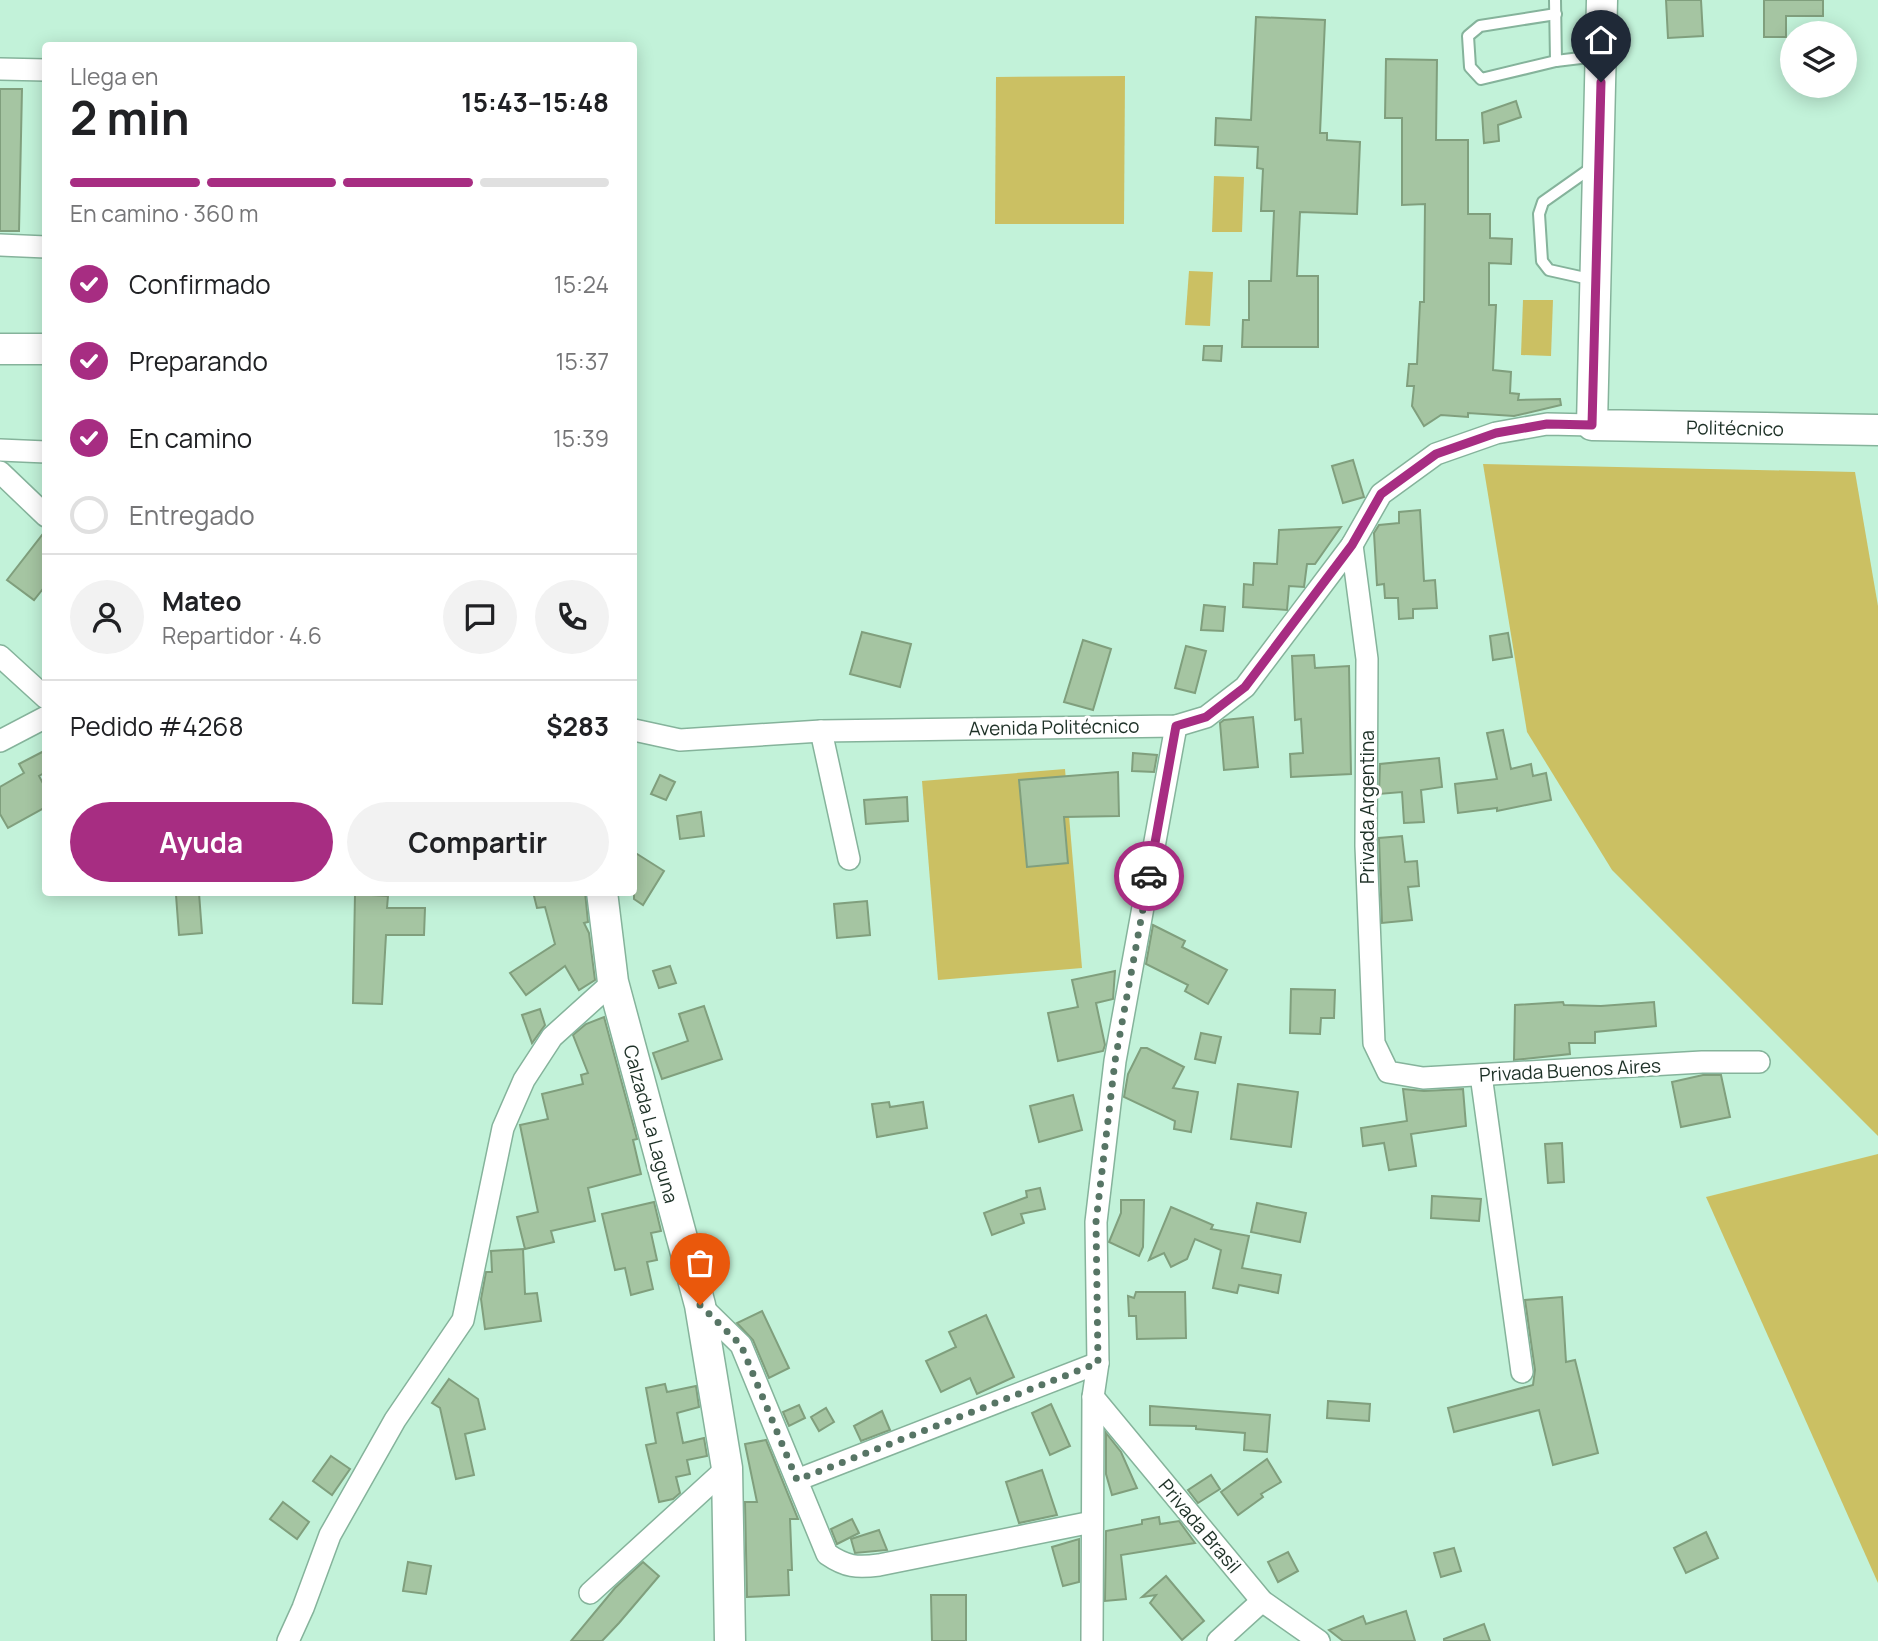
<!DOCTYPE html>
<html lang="es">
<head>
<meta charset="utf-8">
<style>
	body { margin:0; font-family:Manrope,sans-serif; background:#f2f2f2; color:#202124; height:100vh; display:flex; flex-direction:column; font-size:26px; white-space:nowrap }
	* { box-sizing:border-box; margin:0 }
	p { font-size:23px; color:#757577 }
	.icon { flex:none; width:38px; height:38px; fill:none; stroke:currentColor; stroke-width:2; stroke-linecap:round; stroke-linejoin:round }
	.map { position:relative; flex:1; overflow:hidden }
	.side { position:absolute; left:42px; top:42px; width:595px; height:854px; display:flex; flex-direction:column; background:#fff; border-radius:7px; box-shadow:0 4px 18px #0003 }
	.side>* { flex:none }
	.buttons { position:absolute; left:1780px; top:21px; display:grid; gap:14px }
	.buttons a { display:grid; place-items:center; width:77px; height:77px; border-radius:50%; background:#fff; box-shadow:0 4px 18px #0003; font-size:35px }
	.pin { position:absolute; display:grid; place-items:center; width:60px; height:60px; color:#fff; margin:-72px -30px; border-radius:50% 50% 50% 0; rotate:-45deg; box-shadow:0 0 7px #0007 }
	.pin .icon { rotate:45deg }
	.courier { position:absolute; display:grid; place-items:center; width:70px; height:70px; margin:-35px; border:5px solid #a72d82; border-radius:50%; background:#fff; color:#222; box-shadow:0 2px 9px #0007 }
	.summary em { font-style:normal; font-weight:700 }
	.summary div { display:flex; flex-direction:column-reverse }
	.summary { display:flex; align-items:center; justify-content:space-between; height:119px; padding:0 28px }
	h1 { font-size:46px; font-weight:700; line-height:52px }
	.bar { display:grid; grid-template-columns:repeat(4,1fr); gap:10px 7px; align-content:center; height:84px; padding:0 28px }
	.bar i { height:9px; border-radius:5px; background:#e0e0e0 }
	.bar .selected { background:#a72d82 }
	.bar p { grid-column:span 4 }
	.line { display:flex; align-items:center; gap:18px; padding:0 28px; border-top:2px solid #e0e0e0 }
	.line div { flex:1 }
	.round { display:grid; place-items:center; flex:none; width:74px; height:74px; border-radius:37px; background:#f2f2f2 }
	ol { padding:0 28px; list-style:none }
	li { display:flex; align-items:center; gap:21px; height:77px }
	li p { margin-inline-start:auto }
	li .icon { padding:7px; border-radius:50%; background:#a72d82; color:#fff; stroke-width:4 }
	li:last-child { color:#757577 }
	li i { width:38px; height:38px; border:4px solid #e0e0e0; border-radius:50% }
	.cta { display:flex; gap:14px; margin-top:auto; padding:14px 28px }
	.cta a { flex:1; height:80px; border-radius:42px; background:#a72d82; color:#fff; font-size:28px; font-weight:700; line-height:80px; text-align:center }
	.cta a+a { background:#f2f2f2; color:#202124 }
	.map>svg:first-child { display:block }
	.green { fill:#cbc063 }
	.building { fill:#a5c5a2; stroke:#809f7d; stroke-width:2 }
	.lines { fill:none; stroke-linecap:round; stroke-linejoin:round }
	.lane-casing { stroke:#85b39b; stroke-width:14 }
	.street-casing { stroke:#85b39b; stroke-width:24 }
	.secondary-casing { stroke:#85b39b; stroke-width:33 }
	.lane { stroke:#fff; stroke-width:10 }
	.street { stroke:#fff; stroke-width:21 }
	.secondary { stroke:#fff; stroke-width:30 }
	.done { stroke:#577565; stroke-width:7; stroke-dasharray:0 12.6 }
	.route { stroke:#a72d82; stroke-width:9 }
	.labels { text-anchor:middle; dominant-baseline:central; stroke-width:6; stroke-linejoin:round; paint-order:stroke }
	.street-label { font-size:19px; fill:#1e3127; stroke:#fff }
</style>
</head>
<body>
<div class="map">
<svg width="1878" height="1641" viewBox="0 0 1878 1641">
	<rect width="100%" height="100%" fill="#c2f2d9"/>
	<g class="green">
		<polygon points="1125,76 1124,224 995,224 996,77"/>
		<polygon points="1214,176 1244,177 1242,232 1212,232"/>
		<polygon points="1189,271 1213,272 1210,326 1185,325"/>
		<polygon points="1523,300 1553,300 1551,356 1521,355"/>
		<polygon points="1483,464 1855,472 1878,606 1878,1136 1612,870 1527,732"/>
		<polygon points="1065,769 1082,968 938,980 922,781"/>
		<polygon points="1878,1154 1878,1583 1706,1197"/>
	</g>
	<g class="building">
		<polygon points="1666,0 1701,0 1703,36 1668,38"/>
		<polygon points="1764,0 1823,0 1823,16 1786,16 1786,37 1764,37"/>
		<polygon points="1256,17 1325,20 1320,133 1327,133 1327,140 1360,142 1357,214 1300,212 1297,276 1318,276 1318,347 1242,347 1243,320 1249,320 1249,281 1271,281 1274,211 1261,211 1263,169 1257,168 1258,147 1215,145 1216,118 1251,120"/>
		<polygon points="1386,59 1437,60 1436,140 1468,140 1468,214 1490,214 1490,238 1512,239 1511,264 1489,263 1489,305 1496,305 1493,370 1511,372 1510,393 1519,394 1518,400 1560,399 1561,405 1514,416 1468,413 1468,417 1441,415 1424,426 1412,406 1414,386 1407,386 1409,364 1417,364 1420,302 1424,302 1425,204 1402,205 1402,118 1385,118"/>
		<polygon points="0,89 22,89 19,231 0,231"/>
		<polygon points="1516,101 1521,117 1498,125 1499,141 1484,143 1482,113"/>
		<polygon points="1204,346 1222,346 1221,361 1203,360"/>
		<polygon points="1353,460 1364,497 1343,503 1332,466"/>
		<polygon points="1420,510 1424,581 1435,580 1437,608 1413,609 1413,618 1399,619 1398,598 1385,598 1384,584 1377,585 1374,533 1379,525 1399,523 1399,512"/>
		<polygon points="1341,527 1315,564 1307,564 1304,587 1289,586 1287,610 1243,607 1244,584 1253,585 1254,563 1277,564 1279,530"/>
		<polygon points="46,530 46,585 34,600 7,580"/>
		<polygon points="1204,605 1225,607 1223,631 1201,630"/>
		<polygon points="862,632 911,644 900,687 850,674"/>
		<polygon points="1508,633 1512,657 1493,660 1490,636"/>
		<polygon points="1083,640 1111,649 1093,710 1064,702"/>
		<polygon points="1186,646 1206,651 1195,693 1175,688"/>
		<polygon points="1314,655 1315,668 1349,666 1351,774 1291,777 1290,754 1303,753 1301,719 1295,720 1292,656"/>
		<polygon points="1253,717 1258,767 1224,770 1220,723 1224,720"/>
		<polygon points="1503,730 1511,769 1531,764 1533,776 1546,773 1551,800 1497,811 1497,808 1458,813 1455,784 1497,779 1487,733"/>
		<polygon points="46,750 46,772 39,776 46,789 46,807 8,828 0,814 0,787 24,773 19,764"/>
		<polygon points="1133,753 1157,755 1154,772 1132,771"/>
		<polygon points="1439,758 1442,787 1421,790 1424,822 1404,823 1402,792 1379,794 1380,764"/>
		<polygon points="1118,772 1119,816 1064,817 1068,863 1027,867 1019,780"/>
		<polygon points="660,775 675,782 666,800 651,794"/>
		<polygon points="907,797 908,821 866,824 864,800"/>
		<polygon points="701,812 704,836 680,839 677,816"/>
		<polygon points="1402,836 1405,862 1417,861 1419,886 1408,887 1412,920 1382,923 1379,838"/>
		<polygon points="634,852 664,871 643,905 634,899"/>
		<polygon points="533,892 585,892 588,922 584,923 589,933 595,980 579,990 565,966 526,995 510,973 555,944 545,907 537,908"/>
		<polygon points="199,893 202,933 179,935 176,895"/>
		<polygon points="355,894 388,896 387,908 425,908 424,935 386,935 382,1004 353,1003"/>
		<polygon points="867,901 870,935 837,938 834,904"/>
		<polygon points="1153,925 1185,941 1182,947 1227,970 1208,1004 1185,991 1188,985 1146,964"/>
		<polygon points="670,966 676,983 659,988 653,971"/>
		<polygon points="1115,971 1113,999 1096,1003 1105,1045 1103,1051 1058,1061 1048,1013 1078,1007 1072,980"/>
		<polygon points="1291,989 1335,990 1334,1018 1321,1018 1320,1034 1290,1033"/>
		<polygon points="1563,1002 1564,1005 1601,1006 1654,1002 1656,1026 1595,1032 1595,1043 1569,1043 1570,1054 1514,1060 1515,1005"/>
		<polygon points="704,1006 722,1059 662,1079 653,1053 688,1041 679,1014"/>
		<polygon points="540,1009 545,1025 532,1043 522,1015"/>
		<polygon points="604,1017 637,1139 633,1140 641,1174 588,1188 595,1221 551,1231 554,1242 525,1249 517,1217 538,1212 520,1125 548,1119 542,1094 583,1084 581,1075 588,1073 573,1035 586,1024"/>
		<polygon points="1201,1033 1221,1037 1215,1063 1195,1059"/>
		<polygon points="1141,1048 1147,1048 1184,1067 1173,1088 1198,1092 1191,1132 1174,1129 1175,1121 1124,1097 1128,1074"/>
		<polygon points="1703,1075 1721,1075 1730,1117 1681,1127 1672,1082"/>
		<polygon points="1238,1084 1298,1092 1291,1147 1231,1139"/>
		<polygon points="1403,1089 1424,1091 1463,1089 1466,1126 1411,1134 1416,1166 1389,1170 1384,1143 1363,1146 1361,1128 1407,1121"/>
		<polygon points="1073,1095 1082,1130 1039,1142 1030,1106"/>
		<polygon points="889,1102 890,1107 923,1102 927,1128 877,1137 872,1104"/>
		<polygon points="1562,1143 1564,1182 1548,1183 1545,1144"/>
		<polygon points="1040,1188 1045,1209 1021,1214 1024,1223 992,1235 984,1213 1027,1197 1026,1191"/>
		<polygon points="1432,1196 1481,1199 1479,1221 1431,1218"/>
		<polygon points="1121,1200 1144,1200 1143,1247 1139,1256 1109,1242 1121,1213"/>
		<polygon points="654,1202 661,1231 651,1233 657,1260 647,1262 653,1289 631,1295 625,1268 615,1270 602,1214"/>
		<polygon points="1257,1203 1306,1213 1300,1242 1251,1232"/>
		<polygon points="1171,1207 1213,1225 1211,1229 1249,1236 1242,1268 1281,1275 1278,1293 1239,1285 1237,1293 1213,1288 1221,1250 1195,1239 1187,1259 1171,1267 1164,1253 1149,1260"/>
		<polygon points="523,1249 525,1294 537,1293 541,1321 485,1329 481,1299 486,1272 492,1272 491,1251"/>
		<polygon points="1136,1292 1185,1292 1186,1338 1137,1339 1136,1316 1129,1316 1128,1296 1134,1298"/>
		<polygon points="1562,1297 1566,1362 1575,1360 1598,1453 1553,1465 1539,1410 1454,1432 1448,1408 1533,1385 1535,1370 1525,1300"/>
		<polygon points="762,1311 789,1368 769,1378 753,1340 737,1323"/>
		<polygon points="986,1315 1014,1377 977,1394 970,1378 941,1392 926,1361 956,1347 949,1332"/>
		<polygon points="449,1379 478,1399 485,1429 465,1434 474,1475 456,1479 440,1408 432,1403"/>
		<polygon points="665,1384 667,1392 696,1386 699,1407 677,1413 683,1443 704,1438 707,1456 687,1460 690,1474 676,1477 680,1493 673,1499 659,1502 646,1445 656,1443 646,1388"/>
		<polygon points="1328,1401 1370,1404 1369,1421 1327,1418"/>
		<polygon points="1051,1404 1070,1446 1050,1455 1032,1413"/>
		<polygon points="799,1405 805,1418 789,1426 783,1412"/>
		<polygon points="1150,1406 1270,1415 1267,1452 1244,1450 1245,1433 1196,1429 1196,1426 1150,1425"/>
		<polygon points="826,1408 834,1422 819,1431 811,1417"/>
		<polygon points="882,1411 890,1430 861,1441 854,1426"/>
		<polygon points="1106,1433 1121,1452 1137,1488 1112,1495 1106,1474"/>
		<polygon points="766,1440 798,1519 790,1519 792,1570 788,1570 789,1595 747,1597 745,1502 757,1502 745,1444"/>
		<polygon points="331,1456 350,1469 332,1495 313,1481"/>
		<polygon points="1267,1459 1281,1482 1261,1494 1263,1497 1238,1515 1221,1492"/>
		<polygon points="1042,1470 1057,1515 1019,1523 1006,1482"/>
		<polygon points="1211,1475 1220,1489 1198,1503 1188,1490"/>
		<polygon points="283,1502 309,1522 297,1539 270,1519"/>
		<polygon points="1159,1517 1160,1524 1179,1521 1195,1543 1121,1555 1126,1599 1105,1601 1106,1531 1142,1524 1142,1520"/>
		<polygon points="852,1519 859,1533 837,1544 831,1529"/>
		<polygon points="879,1530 887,1550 855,1553 851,1539"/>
		<polygon points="1706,1532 1718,1558 1686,1573 1674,1548"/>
		<polygon points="1079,1539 1079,1582 1063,1586 1052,1547"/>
		<polygon points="1454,1548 1461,1571 1441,1577 1434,1553"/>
		<polygon points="1288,1552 1298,1571 1278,1582 1268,1562"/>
		<polygon points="408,1562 431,1566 426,1594 403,1591"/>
		<polygon points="643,1562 659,1576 619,1623 602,1641 571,1641 615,1588"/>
		<polygon points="1166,1576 1204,1621 1182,1640 1150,1603 1156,1595 1142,1597"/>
		<polygon points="931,1595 966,1595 966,1641 932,1641"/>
		<polygon points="1406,1611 1415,1641 1343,1641 1329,1630 1363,1616 1366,1624"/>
		<polygon points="1484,1624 1490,1641 1444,1641 1444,1639"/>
	</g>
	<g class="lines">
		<defs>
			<g id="lane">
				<polyline points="1555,0 1556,61 1597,56"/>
				<polyline points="1556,14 1480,26 1468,36 1470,67 1481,79 1556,61"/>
				<polyline points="1594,166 1543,202 1539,214 1542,261 1549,270 1594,280"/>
			</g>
			<g id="street">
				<polyline points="0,69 46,70"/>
				<polyline points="0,245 46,247"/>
				<polyline points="0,450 46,452"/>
				<polyline points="0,472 46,516"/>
				<polyline points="1352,545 1367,659 1366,846 1374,1043 1388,1072 1423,1078 1702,1062 1759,1062"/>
				<polyline points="0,656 46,698"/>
				<polyline points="634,730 680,740 821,731 1176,726 1206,717 1245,687 1352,545 1381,494 1436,454 1496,433 1547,424 1592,425"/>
				<polyline points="821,731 849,859"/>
				<polyline points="0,741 46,717"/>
				<polyline points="1481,1075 1522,1372"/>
				<path d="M700,1305L741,1345L827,1554C846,1567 857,1568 879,1565L1092,1522"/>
				<polyline points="1093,1397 1262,1601 1319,1641"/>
				<polyline points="797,1480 1098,1363"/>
				<polyline points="590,1593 727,1468"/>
				<polyline points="288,1641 303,1608 330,1535 395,1420 463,1320 503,1128 524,1080 552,1037 613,982"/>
				<polyline points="1092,1641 1093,1397 1098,1363 1096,1222 1115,1061 1176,726"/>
				<polyline points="1218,1641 1262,1601"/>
			</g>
			<g id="secondary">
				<polyline points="1602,0 1592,425 1878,430"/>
				<polyline points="0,349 46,349"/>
				<polyline points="602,892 613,982 700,1305 727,1468 730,1641"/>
			</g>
		</defs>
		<use href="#lane" class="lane-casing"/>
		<use href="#street" class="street-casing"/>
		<use href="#secondary" class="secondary-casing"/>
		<use href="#lane" class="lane"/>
		<use href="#street" class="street"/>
		<use href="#secondary" class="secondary"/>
	</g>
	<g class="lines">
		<polyline class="done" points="700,1305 741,1345 797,1480 1098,1363 1096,1222 1115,1061 1149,876"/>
		<polyline class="route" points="1149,876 1176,726 1206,717 1245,687 1352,545 1381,494 1436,454 1496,433 1547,424 1592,425 1601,82"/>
	</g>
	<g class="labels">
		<g class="street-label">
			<text transform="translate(1735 428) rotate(1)">Politécnico</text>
			<text transform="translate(1054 727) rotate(-1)">Avenida Politécnico</text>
			<text transform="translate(1367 807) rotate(-90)">Privada Argentina</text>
			<text transform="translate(1570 1070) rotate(-3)">Privada Buenos Aires</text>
			<text transform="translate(651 1124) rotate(75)">Calzada La Laguna</text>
			<text transform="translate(1200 1526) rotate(50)">Privada Brasil</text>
		</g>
	</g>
</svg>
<div class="buttons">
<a><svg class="icon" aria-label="layers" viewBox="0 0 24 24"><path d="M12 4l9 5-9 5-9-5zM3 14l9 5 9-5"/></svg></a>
</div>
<div class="pin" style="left:700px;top:1305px;background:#ea580c"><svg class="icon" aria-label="bag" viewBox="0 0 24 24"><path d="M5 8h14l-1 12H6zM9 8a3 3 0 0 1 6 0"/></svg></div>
<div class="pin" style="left:1601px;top:82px;background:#1f2937"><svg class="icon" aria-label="home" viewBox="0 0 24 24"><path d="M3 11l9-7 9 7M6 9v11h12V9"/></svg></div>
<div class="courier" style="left:1149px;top:876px"><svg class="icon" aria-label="car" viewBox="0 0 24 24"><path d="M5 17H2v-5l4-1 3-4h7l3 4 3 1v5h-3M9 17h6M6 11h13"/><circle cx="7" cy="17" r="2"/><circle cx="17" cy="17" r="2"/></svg></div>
<section class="side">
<div class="summary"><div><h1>2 min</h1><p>Llega en</p></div><em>15:43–15:48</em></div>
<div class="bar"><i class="selected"></i><i class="selected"></i><i class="selected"></i><i></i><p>En camino · 360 m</p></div>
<ol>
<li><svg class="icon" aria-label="check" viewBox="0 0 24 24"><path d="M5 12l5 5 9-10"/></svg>Confirmado<p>15:24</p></li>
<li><svg class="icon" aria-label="check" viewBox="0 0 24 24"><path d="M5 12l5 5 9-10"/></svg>Preparando<p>15:37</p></li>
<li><svg class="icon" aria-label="check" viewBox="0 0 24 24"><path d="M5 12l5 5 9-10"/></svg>En camino<p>15:39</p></li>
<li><i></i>Entregado</li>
</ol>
<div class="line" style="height:126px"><a class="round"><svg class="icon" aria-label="person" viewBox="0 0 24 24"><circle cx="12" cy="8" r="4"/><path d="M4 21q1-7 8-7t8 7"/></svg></a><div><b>Mateo</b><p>Repartidor · 4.6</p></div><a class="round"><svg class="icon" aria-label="chat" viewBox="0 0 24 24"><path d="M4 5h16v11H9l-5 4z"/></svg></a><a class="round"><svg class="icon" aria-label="phone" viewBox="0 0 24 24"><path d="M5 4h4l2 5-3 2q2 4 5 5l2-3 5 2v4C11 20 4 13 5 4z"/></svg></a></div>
<div class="line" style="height:91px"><div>Pedido #4268</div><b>$283</b></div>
<div class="cta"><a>Ayuda</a><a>Compartir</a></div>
</section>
</div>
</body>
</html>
